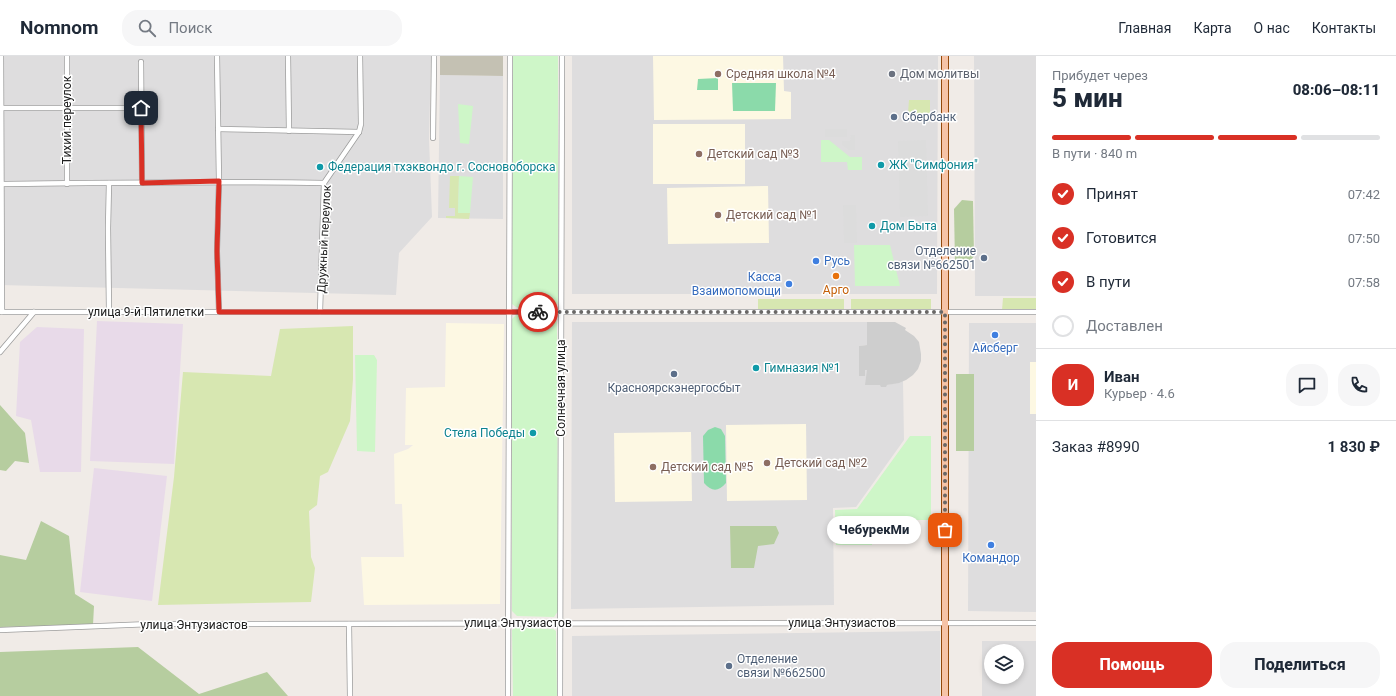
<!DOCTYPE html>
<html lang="ru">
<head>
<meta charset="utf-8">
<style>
	body { margin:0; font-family:Roboto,sans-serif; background:#f6f6f7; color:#1f2937; height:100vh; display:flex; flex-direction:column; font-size:15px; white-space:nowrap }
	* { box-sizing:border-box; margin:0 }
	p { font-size:13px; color:#747a83 }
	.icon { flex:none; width:22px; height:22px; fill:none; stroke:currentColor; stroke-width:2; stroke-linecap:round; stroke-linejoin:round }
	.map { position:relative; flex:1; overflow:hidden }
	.details { display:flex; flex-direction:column; background:#fff; width:360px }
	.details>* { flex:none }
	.fabs { position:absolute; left:984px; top:588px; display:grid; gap:8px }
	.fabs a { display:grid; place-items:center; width:40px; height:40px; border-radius:50%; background:#fff; box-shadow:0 2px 6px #0003; font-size:20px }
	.pin { position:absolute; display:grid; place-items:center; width:34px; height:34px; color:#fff; margin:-17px; border-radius:8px; box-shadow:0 2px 6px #0006 }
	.courier { position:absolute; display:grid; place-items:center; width:40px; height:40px; margin:-20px; border:3px solid #d93025; border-radius:50%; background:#fff; color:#222; box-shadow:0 1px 5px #0007 }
	.bubble { position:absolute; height:28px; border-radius:14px; background:#fff; box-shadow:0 2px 6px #0003; font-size:13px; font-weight:800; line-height:28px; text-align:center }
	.headline em { font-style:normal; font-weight:800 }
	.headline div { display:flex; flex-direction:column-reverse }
	.headline { display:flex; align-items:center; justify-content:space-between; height:68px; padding:0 16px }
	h1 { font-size:26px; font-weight:800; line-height:30px }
	.bar { display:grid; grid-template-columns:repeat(4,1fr); gap:6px 4px; align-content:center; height:48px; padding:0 16px }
	.bar i { height:5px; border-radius:3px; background:#e0e1e3 }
	.bar .on { background:#d93025 }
	.bar p { grid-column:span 4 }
	.line { display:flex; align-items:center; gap:10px; padding:0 16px; border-top:1px solid #e0e1e3 }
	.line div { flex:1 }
	.round { display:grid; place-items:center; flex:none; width:42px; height:42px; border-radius:16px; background:#f6f6f7 }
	ol { padding:0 16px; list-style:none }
	li { display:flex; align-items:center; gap:12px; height:44px }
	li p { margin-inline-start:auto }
	li .icon { padding:4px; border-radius:50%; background:#d93025; color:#fff; stroke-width:4 }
	li:last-child { color:#747a83 }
	li i { width:22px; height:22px; border:2px solid #e0e1e3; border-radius:50% }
	.primary-button { display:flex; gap:8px; margin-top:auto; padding:8px 16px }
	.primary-button a { flex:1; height:46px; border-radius:16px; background:#d93025; color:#fff; font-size:16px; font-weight:800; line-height:46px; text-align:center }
	.primary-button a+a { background:#f6f6f7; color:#1f2937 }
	header { display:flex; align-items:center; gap:24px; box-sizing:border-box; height:56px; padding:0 20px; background:#fff; border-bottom:1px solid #e0e1e3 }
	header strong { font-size:19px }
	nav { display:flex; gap:22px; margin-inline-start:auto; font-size:14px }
	.search { width:280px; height:36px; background:#f6f6f7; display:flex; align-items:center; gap:10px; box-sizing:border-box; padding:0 14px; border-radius:16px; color:#747a83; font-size:15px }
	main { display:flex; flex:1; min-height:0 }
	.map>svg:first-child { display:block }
	.residential { fill:#deddde; fill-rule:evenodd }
	.industrial { fill:#e8dae9 }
	.education { fill:#fdf8e3 }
	.religious { fill:#cecece }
	.construction { fill:#c4c1b3 }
	.grass { fill:#d7e7b1 }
	.forest { fill:#b6cd9f }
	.park { fill:#cef6c8 }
	.pitch { fill:#8bdaaa }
	.parking { fill:#dcdcdc }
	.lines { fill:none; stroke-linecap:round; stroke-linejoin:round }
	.minor-casing { stroke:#9d9d9d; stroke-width:6 }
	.major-casing { stroke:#93480a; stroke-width:8 }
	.minor { stroke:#fff; stroke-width:4.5 }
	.major { stroke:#f6c3a6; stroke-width:6 }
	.done { stroke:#696766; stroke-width:4; stroke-dasharray:0 7.2 }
	.route { stroke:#d93025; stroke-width:5 }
	.education-dot { fill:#8d6e63; stroke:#fff; stroke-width:1.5 }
	.worship-dot { fill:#6b7280; stroke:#fff; stroke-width:1.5 }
	.service-dot { fill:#5c6f8a; stroke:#fff; stroke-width:1.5 }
	.culture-dot { fill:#0f9aa8; stroke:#fff; stroke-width:1.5 }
	.shop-dot { fill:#3f7fe0; stroke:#fff; stroke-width:1.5 }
	.food-dot { fill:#e8710a; stroke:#fff; stroke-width:1.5 }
	.labels { text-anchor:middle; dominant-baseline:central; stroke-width:3; stroke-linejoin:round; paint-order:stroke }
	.education-label { font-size:12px; fill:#785e54; stroke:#fff; text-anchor:start }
	.worship-label { font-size:12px; fill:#5b616d; stroke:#fff; text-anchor:start }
	.service-label { font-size:12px; fill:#4e5e75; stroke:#fff; text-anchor:start }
	.street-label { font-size:12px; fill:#202020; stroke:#fff }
	.culture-label { font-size:12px; fill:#0d838f; stroke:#fff; text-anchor:start }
	.shop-label { font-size:12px; fill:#366cbe; stroke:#fff }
	.food-label { font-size:12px; fill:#c56008; stroke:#fff }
</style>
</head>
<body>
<header>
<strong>Nomnom</strong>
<div class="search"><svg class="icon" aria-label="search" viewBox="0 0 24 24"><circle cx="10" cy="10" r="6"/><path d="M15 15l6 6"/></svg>Поиск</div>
<nav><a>Главная</a><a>Карта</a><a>О нас</a><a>Контакты</a></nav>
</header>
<main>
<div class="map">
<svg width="1036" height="640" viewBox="0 0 1036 640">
	<rect width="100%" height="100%" fill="#f0ebe7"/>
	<g class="residential">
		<polygon points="0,0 431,0 429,83 432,161 399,197 396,239 0,229"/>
		<polygon points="572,0 938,0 937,238 572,238"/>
		<polygon points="974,0 1036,0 1036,240 975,240"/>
		<polygon points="440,19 503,20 503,163 438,162"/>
		<polygon points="572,266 867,266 867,289 859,290 865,314 867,314 867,322 887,329 903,325 904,384 856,451 833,452 834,549 571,553"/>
		<polygon points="969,267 1036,267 1036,556 968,555"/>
		<polygon points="940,575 940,640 572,640 572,580"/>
		<path d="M982,585H1036V640H982ZM991,595H1017V621H991Z"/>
	</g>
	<g class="industrial">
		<polygon points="97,265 183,268 174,408 90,405"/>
		<polygon points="37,271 84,273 81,416 40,416 31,364 16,360 20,286"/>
		<polygon points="94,412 167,420 152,545 80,536"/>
	</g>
	<g class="education">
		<polygon points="653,0 783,0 784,35 791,36 791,63 654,64"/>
		<rect x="653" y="68" width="92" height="60"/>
		<polygon points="768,130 769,187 668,188 667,132"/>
		<polygon points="446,267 504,268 500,548 364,549 361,501 404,501 402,448 395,448 394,398 408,393 413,389 405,389 406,332 445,331"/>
		<rect x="1030" y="306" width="6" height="52"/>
		<polygon points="806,368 807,444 727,445 726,369"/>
		<polygon points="691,376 692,445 615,446 614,377"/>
	</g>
	<polygon class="religious" points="867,266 895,266 906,272 905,274 914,280 919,286 921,298 921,305 918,313 913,319 906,324 899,327 887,329 886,331 881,331 880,329 865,329 867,314 865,314 865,320 859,320 859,290 867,289"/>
	<polygon class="construction" points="440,0 503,0 503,20 440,19"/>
	<g class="grass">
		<polygon points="909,44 930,44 930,57 908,57"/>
		<polygon points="450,120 459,120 458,157 470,157 469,163 446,162 446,160 455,160 455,152 449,152"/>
		<polygon points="1003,242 1036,242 1036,253 1002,254"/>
		<rect x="758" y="243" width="86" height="10"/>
		<polygon points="851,243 931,243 931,254 851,253"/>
		<polygon points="353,270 353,323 350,365 328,416 320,420 317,449 309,455 311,501 315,512 311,546 158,549 174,421 183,316 271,320 280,273"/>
	</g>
	<g class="forest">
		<polygon points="962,144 973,145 974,200 967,210 959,209 955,207 954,153"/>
		<rect x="956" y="318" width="18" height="77"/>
		<polygon points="0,349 25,377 29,407 15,405 6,415 0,414"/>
		<polygon points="41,465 69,480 75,538 94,550 93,569 0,571 0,499 26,504"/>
		<polygon points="730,470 776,470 779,477 774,488 758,490 754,512 731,512"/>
		<polygon points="138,591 199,638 267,616 288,640 0,640 0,596"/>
	</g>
	<g class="park">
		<path d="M513,0H558V241C558,247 558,250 552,253L519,252L516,251L512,248Z"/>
		<polygon points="458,48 473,50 469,88 460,87"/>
		<polygon points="821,84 829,84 850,101 862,101 862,114 848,114 847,106 821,106"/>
		<polygon points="459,120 473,121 470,157 458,157"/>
		<polygon points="854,189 890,189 900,230 855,230"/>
		<polygon points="516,259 551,260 556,263 557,267 558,555 554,561 517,560 512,555 512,263"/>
		<polygon points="355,299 374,299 377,304 375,396 357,395"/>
		<polygon points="910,380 931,380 931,464 905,464 905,481 872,481 872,489 836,489 835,454 857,453"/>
		<polygon points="515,572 553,573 556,575 557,640 513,640 512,574"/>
	</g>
	<g class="pitch">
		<polygon points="745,15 773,15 772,22 745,22"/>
		<polygon points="718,22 718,34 697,34 698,23"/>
		<polygon points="732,27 776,27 775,55 733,55"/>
		<path d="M715,371L721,373L725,380L726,427C718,436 712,436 704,427L703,380L708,374Z"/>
	</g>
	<g class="parking">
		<rect x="825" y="73" width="22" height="8"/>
		<polygon points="851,79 855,79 855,94 849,94 842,89 842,85 850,85"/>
		<polygon points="926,84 928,160 900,161 898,85"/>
		<polygon points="843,149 856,149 857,187 844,187"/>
	</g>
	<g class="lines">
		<defs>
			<g id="minor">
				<polyline points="1,0 2,256"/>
				<polyline points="217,0 219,125 217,195 219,256"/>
				<polyline points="288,0 289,75"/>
				<polyline points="141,6 142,127"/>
				<polyline points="1,52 141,52"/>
				<polyline points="218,73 359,76"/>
				<polyline points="433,82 434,0"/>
				<path d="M0,128C108,127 216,125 324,127"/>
				<polyline points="67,128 67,0"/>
				<polyline points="0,256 1036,256"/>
				<polyline points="109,256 108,172 109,127"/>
				<polyline points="320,256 324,127 359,76 361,68 360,0"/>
				<polyline points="0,296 34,256"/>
				<polyline points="349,568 350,640"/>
				<polyline points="0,574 151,568 1036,567"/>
				<polyline points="508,640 510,0"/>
				<polyline points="560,640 562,0"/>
			</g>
			<polyline id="major" points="945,640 945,0"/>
		</defs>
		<use href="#minor" class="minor-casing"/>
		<use href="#major" class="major-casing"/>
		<use href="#minor" class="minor"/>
		<use href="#major" class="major"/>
	</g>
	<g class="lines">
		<polyline class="done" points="538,256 945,256 945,474"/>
		<polyline class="route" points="141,52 142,127 219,125 217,195 219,256 538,256"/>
	</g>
	<g class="education-dot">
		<circle cx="718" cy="18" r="4"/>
		<circle cx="699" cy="98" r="4"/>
		<circle cx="718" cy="159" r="4"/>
		<circle cx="767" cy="407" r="4"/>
		<circle cx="653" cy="411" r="4"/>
	</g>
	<circle class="worship-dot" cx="892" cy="18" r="4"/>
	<g class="service-dot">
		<circle cx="894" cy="61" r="4"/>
		<circle cx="984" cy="202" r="4"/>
		<circle cx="674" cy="318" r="4"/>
		<circle cx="729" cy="610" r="4"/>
	</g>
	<g class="culture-dot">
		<circle cx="881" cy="109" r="4"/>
		<circle cx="320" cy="111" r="4"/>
		<circle cx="872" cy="170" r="4"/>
		<circle cx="756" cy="312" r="4"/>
		<circle cx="533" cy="377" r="4"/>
	</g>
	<g class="shop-dot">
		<circle cx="816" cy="205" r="4"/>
		<circle cx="789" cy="228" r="4"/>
		<circle cx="995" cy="279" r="4"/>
		<circle cx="991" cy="489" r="4"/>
	</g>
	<circle class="food-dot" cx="836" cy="220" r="4"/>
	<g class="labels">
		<g class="education-label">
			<text x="726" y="18">Средняя школа №4</text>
			<text x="707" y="98">Детский сад №3</text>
			<text x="726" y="159">Детский сад №1</text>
			<text x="775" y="407">Детский сад №2</text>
			<text x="661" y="411">Детский сад №5</text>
		</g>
		<g class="worship-label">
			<text x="900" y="18">Дом молитвы</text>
		</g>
		<g class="service-label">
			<text x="902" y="61">Сбербанк</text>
			<text x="976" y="195" text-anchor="end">Отделение<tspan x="976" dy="14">связи №662501</tspan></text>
			<text x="674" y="332" text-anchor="middle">Красноярскэнергосбыт</text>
			<text x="737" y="603">Отделение<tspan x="737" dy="14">связи №662500</tspan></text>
		</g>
		<g class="street-label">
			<text transform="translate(67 64) rotate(-90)">Тихий переулок</text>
			<text transform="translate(324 183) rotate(-87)">Дружный переулок</text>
			<text x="146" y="256">улица 9-й Пятилетки</text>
			<text transform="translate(561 332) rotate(-90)">Солнечная улица</text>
			<text x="518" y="567">улица Энтузиастов</text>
			<text x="842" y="567">улица Энтузиастов</text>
			<text x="194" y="569">улица Энтузиастов</text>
		</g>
		<g class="culture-label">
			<text x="889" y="109">ЖК "Симфония"</text>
			<text x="328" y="111">Федерация тхэквондо г. Сосновоборска</text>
			<text x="880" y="170">Дом Быта</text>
			<text x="764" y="312">Гимназия №1</text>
			<text x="525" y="377" text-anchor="end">Стела Победы</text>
		</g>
		<g class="shop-label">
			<text x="824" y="205" text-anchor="start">Русь</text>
			<text x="781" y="221" text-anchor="end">Касса<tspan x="781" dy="14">Взаимопомощи</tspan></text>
			<text x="995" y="292">Айсберг</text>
			<text x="991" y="502">Командор</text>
		</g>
		<g class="food-label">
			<text x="836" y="234">Арго</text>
		</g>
	</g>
</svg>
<div class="fabs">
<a><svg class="icon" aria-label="layers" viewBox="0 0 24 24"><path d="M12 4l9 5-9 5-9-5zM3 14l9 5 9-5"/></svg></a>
</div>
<div class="pin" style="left:945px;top:474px;background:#ea580c"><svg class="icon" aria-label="bag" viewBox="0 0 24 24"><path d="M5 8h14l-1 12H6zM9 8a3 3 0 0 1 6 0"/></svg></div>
<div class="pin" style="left:141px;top:52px;background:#1f2937"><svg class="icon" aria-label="home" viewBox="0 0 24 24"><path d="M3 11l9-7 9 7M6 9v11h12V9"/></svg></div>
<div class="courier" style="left:538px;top:256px"><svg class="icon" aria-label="bike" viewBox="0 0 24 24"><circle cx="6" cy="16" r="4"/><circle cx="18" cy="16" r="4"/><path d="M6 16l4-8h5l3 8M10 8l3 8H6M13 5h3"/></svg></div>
<div class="bubble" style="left:827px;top:460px;width:94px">ЧебурекМи</div>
</div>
<section class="details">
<div class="headline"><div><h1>5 мин</h1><p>Прибудет через</p></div><em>08:06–08:11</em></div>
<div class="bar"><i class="on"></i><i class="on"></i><i class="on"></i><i></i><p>В пути · 840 m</p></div>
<ol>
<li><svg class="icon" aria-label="check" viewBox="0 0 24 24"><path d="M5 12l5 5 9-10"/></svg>Принят<p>07:42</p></li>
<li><svg class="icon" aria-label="check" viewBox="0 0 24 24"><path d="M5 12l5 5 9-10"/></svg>Готовится<p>07:50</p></li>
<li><svg class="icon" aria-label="check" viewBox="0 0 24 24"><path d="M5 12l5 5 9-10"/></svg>В пути<p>07:58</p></li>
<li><i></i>Доставлен</li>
</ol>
<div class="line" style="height:72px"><b class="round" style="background:#d93025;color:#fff">И</b><div><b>Иван</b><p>Курьер · 4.6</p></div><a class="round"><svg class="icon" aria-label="chat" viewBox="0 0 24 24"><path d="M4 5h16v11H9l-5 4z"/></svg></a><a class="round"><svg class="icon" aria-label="phone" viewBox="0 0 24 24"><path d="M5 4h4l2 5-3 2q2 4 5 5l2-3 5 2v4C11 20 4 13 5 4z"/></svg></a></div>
<div class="line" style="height:52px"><div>Заказ #8990</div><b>1 830 ₽</b></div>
<div class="primary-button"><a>Помощь</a><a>Поделиться</a></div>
</section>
</main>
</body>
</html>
